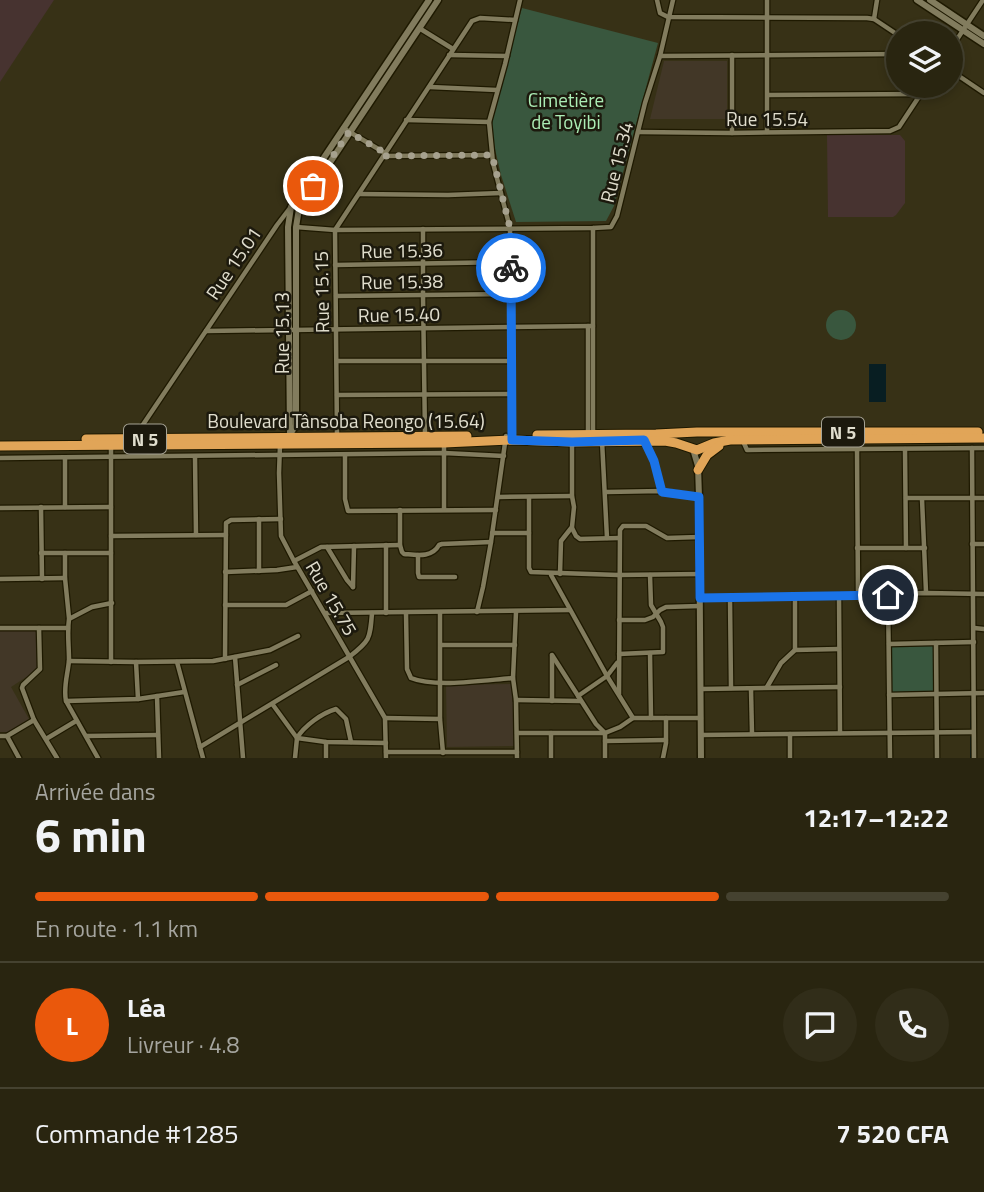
<!DOCTYPE html>
<html lang="fr">
<head>
<meta charset="utf-8">
<style>
	body { margin:0; font-family:"Titillium Web",sans-serif; background:#312d19; color:#f1f3f6; height:100vh; display:flex; flex-direction:column; font-size:26px; white-space:nowrap }
	* { box-sizing:border-box; margin:0 }
	p { font-size:23px; color:#a5a59f }
	.icon { flex:none; width:38px; height:38px; fill:none; stroke:currentColor; stroke-width:2; stroke-linecap:round; stroke-linejoin:round }
	.map { position:relative; height:758px; overflow:hidden }
	.sheet { display:flex; flex-direction:column; background:#292510; flex:1 }
	.sheet>* { flex:none }
	.controls { position:absolute; left:886px; top:21px; display:grid; gap:14px }
	.controls a { display:grid; place-items:center; width:77px; height:77px; border-radius:50%; background:#292510; box-shadow:0 4px 10px #0003,0 0 0 2px #454230; font-size:35px }
	.pin { position:absolute; display:grid; place-items:center; width:60px; height:60px; color:#fff; margin:-30px; border:4px solid #fff; border-radius:50%; box-shadow:0 2px 7px #0007 }
	.courier { position:absolute; display:grid; place-items:center; width:70px; height:70px; margin:-35px; border:5px solid #1a73e8; border-radius:50%; background:#fff; color:#222; box-shadow:0 2px 9px #0007 }
	.headline em { font-style:normal; font-weight:700 }
	.headline div { display:flex; flex-direction:column-reverse }
	.headline { display:flex; align-items:center; justify-content:space-between; height:119px; padding:0 35px }
	h1 { font-size:46px; font-weight:700; line-height:52px }
	.bar { display:grid; grid-template-columns:repeat(4,1fr); gap:10px 7px; align-content:center; height:84px; padding:0 35px }
	.bar i { height:9px; border-radius:5px; background:#454230 }
	.bar .on { background:#ea580c }
	.bar p { grid-column:span 4 }
	.line { display:flex; align-items:center; gap:18px; padding:0 35px; border-top:2px solid #454230 }
	.line div { flex:1 }
	.round { display:grid; place-items:center; flex:none; width:74px; height:74px; border-radius:37px; background:#312d19 }
	.map>svg:first-child { display:block }
	.industrial { fill:#473330 }
	.education { fill:#423727 }
	.green { fill:#39573e }
	.water { fill:#081e22 }
	.lines { fill:none; stroke-linecap:round; stroke-linejoin:round }
	.stream { stroke:#081e22; stroke-width:2 }
	.street-casing { stroke:#1e1900; stroke-width:7 }
	.secondary-casing { stroke:#1e1900; stroke-width:9 }
	.highway-casing { stroke:#1e1900; stroke-width:11 }
	.street { stroke:#827c5e; stroke-width:4.5 }
	.secondary { stroke:#827c5e; stroke-width:6 }
	.highway { stroke:#e1a558; stroke-width:9 }
	.done { stroke:#a6a18e; stroke-width:7; stroke-dasharray:0 12.6 }
	.route { stroke:#1a73e8; stroke-width:9 }
	.labels { text-anchor:middle; dominant-baseline:central; stroke-width:5; stroke-linejoin:round; paint-order:stroke }
	.shield { fill:#1c190d; stroke:#a6a394; stroke-width:2 }
	.shield-label { font-size:18px; font-weight:bold; fill:#e1dece }
	.park-label { font-size:19px; fill:#acedb5; stroke:#1c190d }
	.street-label { font-size:19px; fill:#e1dece; stroke:#1c190d }
</style>
</head>
<body>
<div class="map">
<svg width="984" height="758" viewBox="0 0 984 758">
	<rect width="100%" height="100%" fill="#373116"/>
	<g class="industrial">
		<polygon points="0,0 54,0 0,82"/>
		<polygon points="827,135 900,135 905,141 905,203 896,215 893,217 828,217"/>
	</g>
	<g class="education">
		<polygon points="664,61 727,61 727,119 650,119"/>
		<polygon points="0,630 34,630 37,633 37,670 11,687 29,719 8,732 0,732"/>
		<polygon points="514,684 515,746 447,747 446,685"/>
	</g>
	<g class="green">
		<polygon points="522,8 658,43 614,206 606,221 516,222 501,175 492,136 492,120 497,96"/>
		<circle cx="841" cy="325" r="15"/>
		<polygon points="891,646 936,646 936,692 892,692"/>
	</g>
	<rect class="water" x="869" y="364" width="17" height="38"/>
	<g class="lines">
		<g class="stream">
			<polyline points="971,637 971,610"/>
			<polyline points="971,655 971,648"/>
			<polyline points="971,688 971,682"/>
			<polyline points="971,699 971,728"/>
			<polyline points="971,737 971,758"/>
		</g>
		<defs>
			<g id="street">
				<polyline points="657,0 660,13 668,17 867,18 874,19 898,35"/>
				<polyline points="874,19 877,0"/>
				<polyline points="419,28 453,49"/>
				<polyline points="950,50 983,0"/>
				<polyline points="449,55 507,56"/>
				<polyline points="732,55 732,133"/>
				<polyline points="660,56 898,54"/>
				<polyline points="950,70 984,93"/>
				<polyline points="430,87 497,90"/>
				<polyline points="768,95 921,94"/>
				<polyline points="406,120 489,122"/>
				<polyline points="343,128 385,153"/>
				<polyline points="638,132 732,133 890,131 899,127 926,86"/>
				<polyline points="767,132 767,0"/>
				<polyline points="384,156 492,155"/>
				<polyline points="359,194 448,195 501,193"/>
				<polyline points="296,227 335,230 593,228 611,227 617,216 645,103 660,56 673,0"/>
				<polyline points="593,228 593,434"/>
				<polyline points="423,229 423,295 425,435"/>
				<polyline points="335,265 511,262"/>
				<polyline points="336,296 511,294"/>
				<polyline points="206,331 593,326"/>
				<polyline points="337,361 511,361"/>
				<polyline points="337,395 511,394"/>
				<polyline points="588,433 588,326"/>
				<polyline points="337,436 335,230 472,21 480,18 515,20"/>
				<polyline points="134,438 277,225 290,208"/>
				<polyline points="512,440 510,228 493,163 489,122 505,64 520,0"/>
				<polyline points="602,441 607,538"/>
				<polyline points="645,441 654,461 662,491"/>
				<polyline points="743,441 747,450 984,448"/>
				<polyline points="280,445 279,473 281,536 294,561 385,718 386,758"/>
				<polyline points="111,446 111,662"/>
				<polyline points="972,448 974,758"/>
				<polyline points="857,449 858,595"/>
				<polyline points="905,449 906,548"/>
				<polyline points="345,455 345,499 348,511 496,510"/>
				<polyline points="195,457 196,535"/>
				<polyline points="0,458 444,453 504,456"/>
				<polyline points="65,458 65,507"/>
				<polyline points="606,492 662,491 699,497"/>
				<polyline points="498,497 572,496"/>
				<polyline points="529,497 529,568 531,572 618,575 700,574"/>
				<polyline points="906,498 984,498"/>
				<polyline points="922,499 926,592"/>
				<polyline points="41,507 42,579"/>
				<polyline points="0,508 111,507"/>
				<polyline points="444,509 444,444"/>
				<path d="M400,510V545L402,552L404,554C417,555 432,558 439,545L442,544L491,542"/>
				<polyline points="259,519 259,571"/>
				<polyline points="572,528 576,536 580,539 619,538"/>
				<polyline points="492,533 529,533"/>
				<polyline points="111,536 226,535"/>
				<polyline points="972,544 984,544"/>
				<polyline points="386,545 386,613"/>
				<polyline points="327,547 347,580 353,587"/>
				<polyline points="857,548 925,548"/>
				<polyline points="41,553 111,553"/>
				<polyline points="65,553 65,578 69,618"/>
				<polyline points="418,555 418,573 419,577 455,577"/>
				<polyline points="294,561 321,547 400,545"/>
				<polyline points="225,572 277,570 297,567"/>
				<polyline points="560,574 561,541 572,527 574,507 572,496 572,443"/>
				<polyline points="551,575 607,676 633,718"/>
				<polyline points="0,579 65,578"/>
				<polyline points="353,587 354,546"/>
				<polyline points="839,595 840,733"/>
				<polyline points="888,595 890,758"/>
				<polyline points="795,596 795,650"/>
				<polyline points="700,598 926,593 984,594"/>
				<polyline points="730,598 731,688"/>
				<polyline points="225,605 286,605 312,591"/>
				<polyline points="477,612 483,587 491,542 506,436"/>
				<polyline points="516,612 513,678 516,700 517,758"/>
				<polyline points="325,613 570,610"/>
				<path d="M406,613L407,669L411,678C435,688 486,680 513,678"/>
				<polyline points="440,613 440,719 443,753"/>
				<polyline points="619,620 645,620 653,617 660,610 666,607 700,606"/>
				<polyline points="0,628 68,628"/>
				<polyline points="39,628 40,669 23,685 22,688 34,720 57,758"/>
				<polyline points="974,628 984,629"/>
				<polyline points="936,643 937,758"/>
				<polyline points="889,644 974,642"/>
				<polyline points="441,645 515,645"/>
				<polyline points="650,653 651,718"/>
				<polyline points="619,654 663,652 663,627 661,622 651,605 650,575"/>
				<polyline points="552,655 596,724 605,733 605,758"/>
				<polyline points="235,657 243,758"/>
				<polyline points="225,659 226,523 231,520 281,519"/>
				<polyline points="69,661 136,662 213,661 270,650 298,636"/>
				<polyline points="136,662 138,699"/>
				<polyline points="177,662 203,758"/>
				<polyline points="237,685 276,665"/>
				<polyline points="767,687 781,663 795,650 839,649"/>
				<polyline points="701,689 840,687"/>
				<polyline points="751,689 752,734"/>
				<polyline points="619,694 620,530 623,526 646,526 667,538 699,537"/>
				<polyline points="889,695 984,693"/>
				<polyline points="157,696 159,758"/>
				<polyline points="578,696 607,676 617,663"/>
				<polyline points="516,700 580,701"/>
				<polyline points="66,701 138,699 184,692"/>
				<polyline points="552,701 552,656"/>
				<polyline points="273,705 297,738 295,758"/>
				<polyline points="385,718 440,719"/>
				<polyline points="517,733 605,733 620,727 633,718 701,718"/>
				<polyline points="701,735 973,732"/>
				<polyline points="0,736 7,736 34,720"/>
				<polyline points="7,736 19,758"/>
				<polyline points="86,736 158,735"/>
				<polyline points="297,738 326,742 386,743"/>
				<path d="M297,738C304,726 322,713 336,709L346,719L351,742"/>
				<polyline points="46,739 76,721"/>
				<polyline points="605,741 666,740"/>
				<polyline points="326,742 326,758"/>
				<path d="M200,747L349,657C370,641 370,639 372,613"/>
				<polyline points="386,752 517,752"/>
				<path d="M98,758L66,701C63,687 68,674 69,660C69,646 67,633 69,619L92,607L112,603"/>
				<polyline points="551,758 551,733"/>
				<polyline points="663,758 666,743 666,718"/>
				<polyline points="790,758 790,734"/>
			</g>
			<g id="secondary">
				<polyline points="917,0 984,44"/>
				<polyline points="930,0 984,36"/>
				<polyline points="290,435 288,227 291,207 429,0"/>
				<polyline points="287,439 296,425 296,227 299,209 438,0"/>
				<polyline points="693,449 698,466 699,497 701,758"/>
			</g>
			<g id="highway">
				<polyline points="537,435 656,434 697,432 978,432"/>
				<polyline points="86,439 467,436"/>
				<polyline points="0,446 444,443 512,440 572,442 665,441 676,443 697,450 714,443 730,440 984,438"/>
				<polyline points="698,470 707,455 719,446"/>
			</g>
		</defs>
		<use href="#street" class="street-casing"/>
		<use href="#secondary" class="secondary-casing"/>
		<use href="#highway" class="highway-casing"/>
		<use href="#street" class="street"/>
		<use href="#secondary" class="secondary"/>
		<use href="#highway" class="highway"/>
	</g>
	<g class="lines">
		<polyline class="done" points="313,186 349,132 385,153 383,156 492,155 510,228 511,268"/>
		<polyline class="route" points="511,268 512,440 572,442 644,440 654,461 662,492 699,497 700,598 888,595"/>
	</g>
	<g class="labels">
		<g class="shield">
			<rect x="822" y="417.5" width="42" height="29" rx="5"/>
			<rect x="124" y="424.5" width="42" height="29" rx="5"/>
		</g>
		<g class="shield-label">
			<text x="843" y="432">N 5</text>
			<text x="145" y="439">N 5</text>
		</g>
		<g class="park-label">
			<text x="566" y="99">Cimetière<tspan x="566" dy="22">de Toyibi</tspan></text>
		</g>
		<g class="street-label">
			<text x="767" y="118">Rue 15.54</text>
			<text transform="translate(616 162) rotate(-76)">Rue 15.34</text>
			<text transform="translate(402 250) rotate(-1)">Rue 15.36</text>
			<text transform="translate(233 263) rotate(-56)">Rue 15.01</text>
			<text transform="translate(402 281) rotate(-1)">Rue 15.38</text>
			<text transform="translate(321 292) rotate(-91)">Rue 15.15</text>
			<text transform="translate(399 314) rotate(-1)">Rue 15.40</text>
			<text transform="translate(281 333) rotate(-90)">Rue 15.13</text>
			<text x="346" y="420">Boulevard Tânsoba Reongo (15.64)</text>
			<text transform="translate(332 598) rotate(60)">Rue 15.75</text>
		</g>
	</g>
</svg>
<div class="controls">
<a><svg class="icon" aria-label="layers" viewBox="0 0 24 24"><path d="M12 4l9 5-9 5-9-5zM3 14l9 5 9-5"/></svg></a>
</div>
<div class="pin" style="left:313px;top:186px;background:#ea580c"><svg class="icon" aria-label="bag" viewBox="0 0 24 24"><path d="M5 8h14l-1 12H6zM9 8a3 3 0 0 1 6 0"/></svg></div>
<div class="pin" style="left:888px;top:595px;background:#1f2937"><svg class="icon" aria-label="home" viewBox="0 0 24 24"><path d="M3 11l9-7 9 7M6 9v11h12V9"/></svg></div>
<div class="courier" style="left:511px;top:268px"><svg class="icon" aria-label="bike" viewBox="0 0 24 24"><circle cx="6" cy="16" r="4"/><circle cx="18" cy="16" r="4"/><path d="M6 16l4-8h5l3 8M10 8l3 8H6M13 5h3"/></svg></div>
</div>
<section class="sheet">
<div class="headline"><div><h1>6 min</h1><p>Arrivée dans</p></div><em>12:17–12:22</em></div>
<div class="bar"><i class="on"></i><i class="on"></i><i class="on"></i><i></i><p>En route · 1.1 km</p></div>
<div class="line" style="height:126px"><b class="round" style="background:#ea580c;color:#fff">L</b><div><b>Léa</b><p>Livreur · 4.8</p></div><a class="round"><svg class="icon" aria-label="chat" viewBox="0 0 24 24"><path d="M4 5h16v11H9l-5 4z"/></svg></a><a class="round"><svg class="icon" aria-label="phone" viewBox="0 0 24 24"><path d="M5 4h4l2 5-3 2q2 4 5 5l2-3 5 2v4C11 20 4 13 5 4z"/></svg></a></div>
<div class="line" style="height:91px"><div>Commande #1285</div><b>7 520 CFA</b></div>
</section>
</body>
</html>
